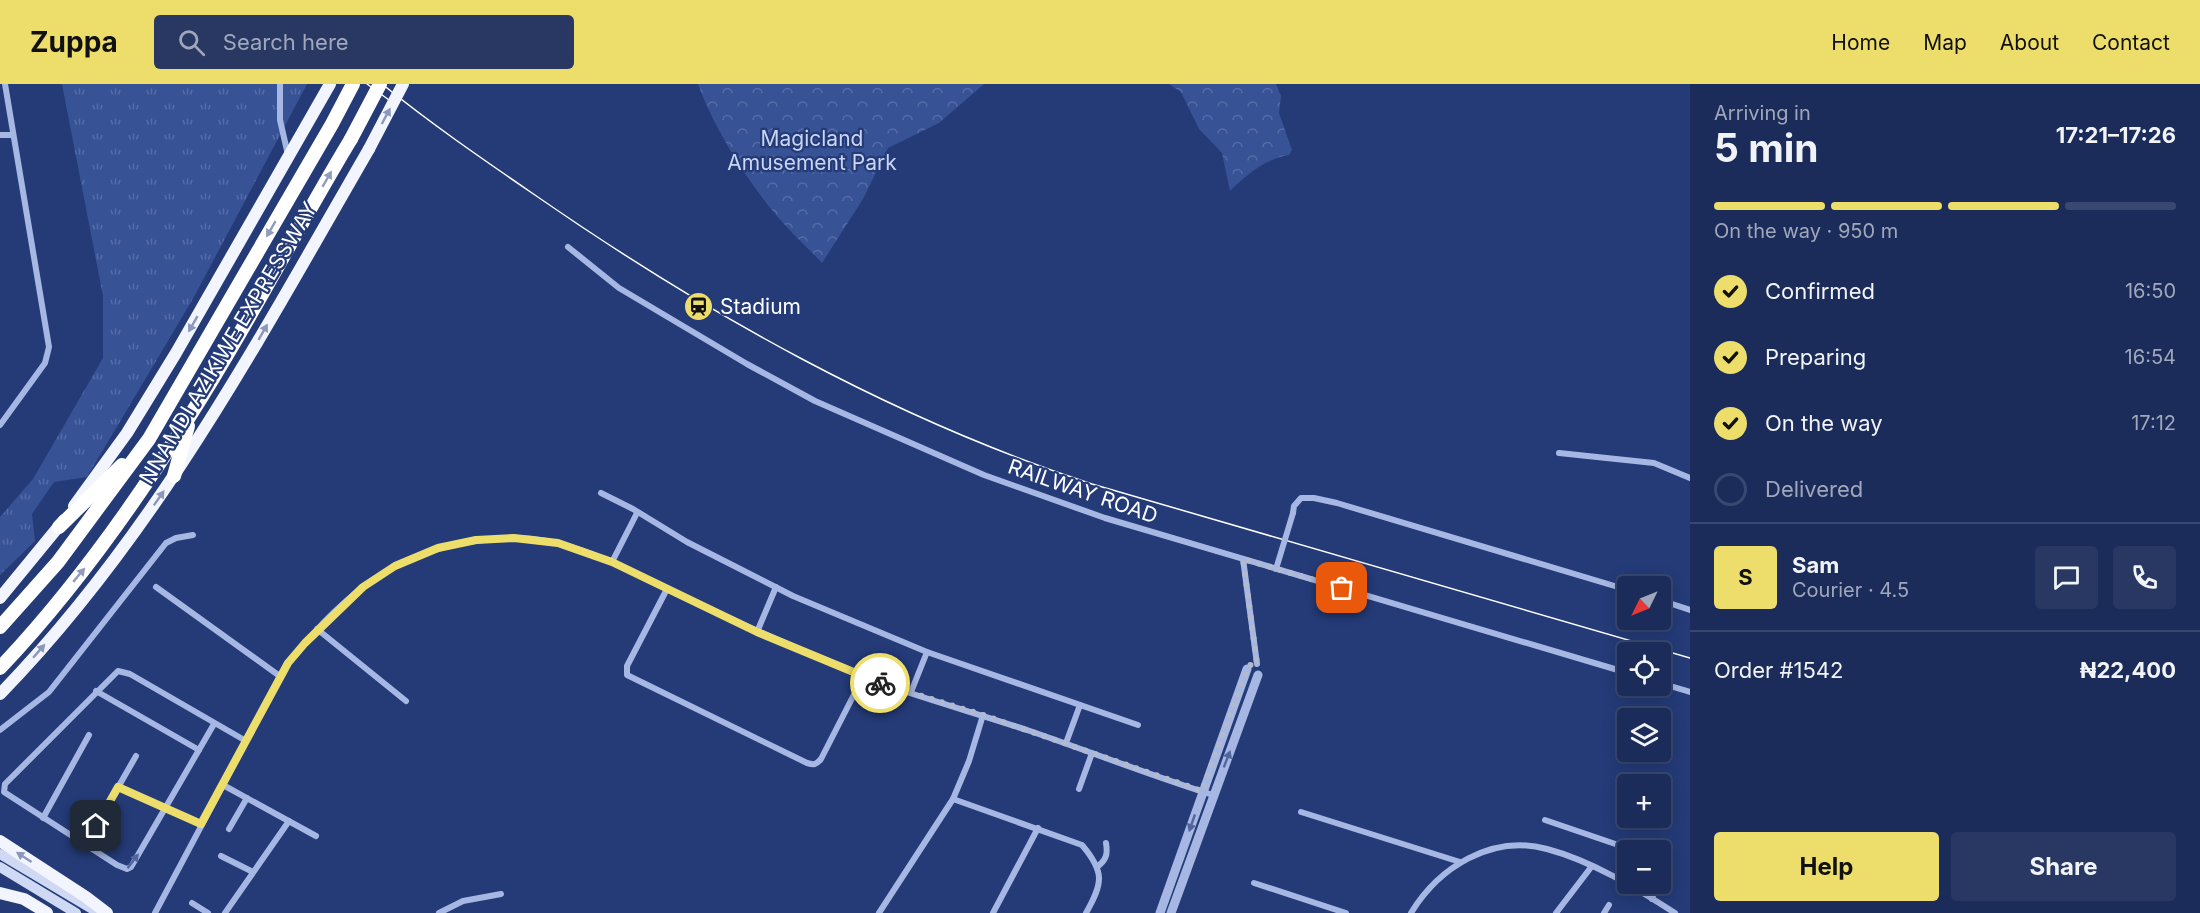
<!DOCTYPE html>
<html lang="en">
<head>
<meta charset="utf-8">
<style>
	body { margin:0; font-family:Inter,sans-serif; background:#283863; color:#f1f3f6; height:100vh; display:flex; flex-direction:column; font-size:22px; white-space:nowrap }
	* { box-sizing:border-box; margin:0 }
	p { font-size:20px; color:#a0a7bb }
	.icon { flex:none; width:33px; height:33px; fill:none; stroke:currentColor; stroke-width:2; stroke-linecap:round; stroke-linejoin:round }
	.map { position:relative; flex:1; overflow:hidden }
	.side { display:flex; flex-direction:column; background:#1b2c5a; width:510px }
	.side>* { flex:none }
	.needle { width:39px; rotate:227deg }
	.controls { position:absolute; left:1617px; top:492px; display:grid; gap:12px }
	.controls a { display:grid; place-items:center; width:54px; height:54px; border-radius:6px; background:#1b2c5a; box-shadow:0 3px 15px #0003,0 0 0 2px #394870; font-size:30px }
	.pin { position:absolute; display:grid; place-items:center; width:51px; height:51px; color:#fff; margin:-26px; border-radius:12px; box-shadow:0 3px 9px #0006 }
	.courier { position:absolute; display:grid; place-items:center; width:60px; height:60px; margin:-30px; border:4px solid #edde6b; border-radius:50%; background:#fff; color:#222; box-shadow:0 2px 8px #0007 }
	.summary em { font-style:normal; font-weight:700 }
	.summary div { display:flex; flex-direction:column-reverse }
	.summary { display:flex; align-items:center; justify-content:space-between; height:102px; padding:0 24px }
	h1 { font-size:39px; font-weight:700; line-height:45px }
	.bar { display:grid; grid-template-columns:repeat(4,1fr); gap:9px 6px; align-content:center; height:72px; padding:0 24px }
	.bar i { height:8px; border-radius:4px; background:#394870 }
	.bar .on { background:#edde6b }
	.bar p { grid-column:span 4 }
	.line { display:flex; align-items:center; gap:15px; padding:0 24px; border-top:2px solid #394870 }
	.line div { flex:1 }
	.round { display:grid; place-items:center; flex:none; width:63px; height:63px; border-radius:6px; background:#283863 }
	ol { padding:0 24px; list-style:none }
	li { display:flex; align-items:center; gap:18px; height:66px }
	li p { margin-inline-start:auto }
	li .icon { padding:6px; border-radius:50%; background:#edde6b; color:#111; stroke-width:4 }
	li:last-child { color:#a0a7bb }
	li i { width:33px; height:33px; border:3px solid #394870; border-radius:50% }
	.button { display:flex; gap:12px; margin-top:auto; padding:12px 24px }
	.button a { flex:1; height:69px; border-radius:6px; background:#edde6b; color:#111; font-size:24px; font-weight:700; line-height:69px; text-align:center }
	.button a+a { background:#283863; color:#f1f3f6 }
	header { display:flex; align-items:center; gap:36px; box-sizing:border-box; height:84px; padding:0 30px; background:#edde6b; color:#111 }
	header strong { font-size:28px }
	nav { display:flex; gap:33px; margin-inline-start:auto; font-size:21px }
	.search { width:420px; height:54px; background:#283863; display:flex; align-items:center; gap:15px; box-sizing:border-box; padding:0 21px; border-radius:6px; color:#a0a7bb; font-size:22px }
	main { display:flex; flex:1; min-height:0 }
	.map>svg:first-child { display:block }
	.grass { fill:url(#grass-tufts) }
	.forest { fill:url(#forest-crowns) }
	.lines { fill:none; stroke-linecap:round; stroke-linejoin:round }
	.minor { stroke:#a6b7e3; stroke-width:6 }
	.tertiary { stroke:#a6b7e3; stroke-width:9 }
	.secondary { stroke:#cfd9f4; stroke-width:10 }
	.trunk { stroke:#f2f5fe; stroke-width:12 }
	.motorway { stroke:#fff; stroke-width:14 }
	.tram { stroke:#fff; stroke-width:1.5 }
	.minor-bridge { stroke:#a6b7e3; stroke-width:6 }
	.trunk-bridge { stroke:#f2f5fe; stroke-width:12 }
	.motorway-bridge { stroke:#fff; stroke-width:14 }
	.oneway { fill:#8b98bb }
	.oneway2 { fill:#929dbc }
	.oneway3 { fill:#52669d }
	.done { stroke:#b2bad0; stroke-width:6; stroke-dasharray:0 10.8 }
	.route { stroke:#edde6b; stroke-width:8 }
	.labels { text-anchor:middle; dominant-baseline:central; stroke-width:4.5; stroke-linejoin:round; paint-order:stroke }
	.park-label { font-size:21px; fill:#c9d5f3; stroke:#243b78 }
	.poi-label { font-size:21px; fill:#fff; stroke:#243b78; text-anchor:start }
	.street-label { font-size:21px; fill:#fff; stroke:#243b78 }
</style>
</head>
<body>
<header>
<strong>Zuppa</strong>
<div class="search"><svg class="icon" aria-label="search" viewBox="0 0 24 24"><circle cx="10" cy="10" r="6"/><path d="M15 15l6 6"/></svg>Search here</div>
<nav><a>Home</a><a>Map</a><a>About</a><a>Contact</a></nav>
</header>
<main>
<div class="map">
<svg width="1690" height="829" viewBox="0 0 1690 829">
	<defs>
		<pattern id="grass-tufts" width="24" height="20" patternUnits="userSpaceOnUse" patternTransform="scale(1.5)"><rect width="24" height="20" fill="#385296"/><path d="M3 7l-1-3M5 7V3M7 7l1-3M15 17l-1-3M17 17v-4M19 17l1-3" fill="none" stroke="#566ca6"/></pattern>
		<pattern id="forest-crowns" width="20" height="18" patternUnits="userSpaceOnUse" patternTransform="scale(1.5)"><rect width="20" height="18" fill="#385296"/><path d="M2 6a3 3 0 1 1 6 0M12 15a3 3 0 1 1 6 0" fill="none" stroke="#566ca6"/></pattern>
	</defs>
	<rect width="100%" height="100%" fill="#243b78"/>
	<polygon class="grass" points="62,0 307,0 194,213 87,393 54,398 32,430 35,457 0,491 0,433 33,395 103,274 103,212"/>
	<g class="forest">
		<path d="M698,0H984L939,39L888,64L863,115L822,179C807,163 790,148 777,132C747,97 713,42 698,0Z"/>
		<path d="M1169,0H1276L1281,12L1279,29L1292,66L1289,71C1265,75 1247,90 1230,107L1222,69L1199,45L1181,8Z"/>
	</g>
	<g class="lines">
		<g class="minor">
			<polyline points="280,0 280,36 288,71"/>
			<polyline points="0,51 13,51"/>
			<polyline points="568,163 619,204 747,280 815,317 984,391 1105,434 1628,589"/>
			<polyline points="0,341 45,279 49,263 5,0"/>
			<polyline points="1559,369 1654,379 1690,394"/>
			<polyline points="601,409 633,425 687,458 793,512 927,568 1138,641"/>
			<polyline points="1293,429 1294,422 1301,414 1314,414 1337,419 1628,506"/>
			<polyline points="1243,475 1257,580"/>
			<polyline points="612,478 637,429"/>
			<polyline points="156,503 281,593"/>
			<path d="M667,505L627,582V591L807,679C814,681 816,681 821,675L863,593"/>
			<polyline points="1660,516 1690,526"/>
			<polyline points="317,545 406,617"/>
			<polyline points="757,548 776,503"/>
			<polyline points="1660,599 1690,608"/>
			<polyline points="96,607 199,666"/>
			<polyline points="911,608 927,568"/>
			<polyline points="214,640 131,783 127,785 117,781 4,708 5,700 118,587 130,590 246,657"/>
			<polyline points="0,646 49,608 166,459 176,454 193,451"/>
			<polyline points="1066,659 1080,621"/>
			<polyline points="223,701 316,752"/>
			<polyline points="119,703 201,740"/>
			<polyline points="1079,705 1092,669"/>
			<path d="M953,715L1082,761C1105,788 1103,799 1086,829"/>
			<polyline points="1301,728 1460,778"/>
			<polyline points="43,734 89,651"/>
			<polyline points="1545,736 1633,766"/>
			<polyline points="229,745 247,714"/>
			<polyline points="85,761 136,672"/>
			<polyline points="221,772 253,788"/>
			<polyline points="1660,776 1664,777 1660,787"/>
			<path d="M1097,783C1106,776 1108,771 1106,759"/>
			<polyline points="1254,799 1346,829"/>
			<polyline points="1652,815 1656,800"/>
			<polyline points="192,819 208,829"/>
			<path d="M155,829L288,579C351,502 407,457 511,454C571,452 626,486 678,510C728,534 777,556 827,577C840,582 852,589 865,594C919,613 975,629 1030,647C1091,668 1152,692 1213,711"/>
			<polyline points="225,829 289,737"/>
			<polyline points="439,829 463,817 501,810"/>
			<polyline points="879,829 953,715 969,677 983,631"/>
			<polyline points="993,829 1038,744"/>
			<path d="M1411,829C1439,783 1492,750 1547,765C1592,777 1636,804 1675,829"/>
			<polyline points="1556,829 1592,782"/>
			<polyline points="1604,829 1609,821"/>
		</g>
		<g class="tertiary">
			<polyline points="1160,829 1247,585"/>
			<polyline points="1171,829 1258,591"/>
		</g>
		<g class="secondary">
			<polyline points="0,770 99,829"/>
			<polyline points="0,783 76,829"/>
		</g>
		<g class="trunk">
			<polyline points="74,422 127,349 176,269 330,0"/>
			<polyline points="0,514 64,436"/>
			<path d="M0,610C155,451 259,255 369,65"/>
			<polyline points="0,757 86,813 107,829"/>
			<polyline points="0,809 24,815 47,829"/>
		</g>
		<g class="motorway">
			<polyline points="174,392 188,342"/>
			<polyline points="59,443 122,381"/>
			<polyline points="0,543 58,478 149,355 332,40 353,0"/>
			<path d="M0,584C73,507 135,420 191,330C248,241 296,146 351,55"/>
		</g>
		<g class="tram">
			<polyline points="367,0 389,16"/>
			<path d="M382,0C430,39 481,74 532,109C705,229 891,334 1092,400L1690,574"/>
		</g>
		<polyline class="minor-bridge" points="1276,485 1293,429"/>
		<polyline class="trunk-bridge" points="369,65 403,0"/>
		<polyline class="motorway-bridge" points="351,55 380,0"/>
	</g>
	<defs><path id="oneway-solid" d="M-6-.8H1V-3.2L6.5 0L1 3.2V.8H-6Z" transform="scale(1.5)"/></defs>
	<g class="oneway">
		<use href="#oneway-solid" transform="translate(386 32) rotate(-62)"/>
		<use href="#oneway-solid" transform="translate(193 240) rotate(120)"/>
		<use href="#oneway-solid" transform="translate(263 248) rotate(-60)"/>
		<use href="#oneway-solid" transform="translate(159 414) rotate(-55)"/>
		<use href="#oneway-solid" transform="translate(39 567) rotate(-49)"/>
		<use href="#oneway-solid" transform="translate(24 773) rotate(-147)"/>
	</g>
	<g class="oneway2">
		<use href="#oneway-solid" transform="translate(327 95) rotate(-60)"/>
		<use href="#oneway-solid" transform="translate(271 145) rotate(120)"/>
		<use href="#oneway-solid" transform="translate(79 491) rotate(-50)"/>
	</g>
	<g class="oneway3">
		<use href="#oneway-solid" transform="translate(1227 675) rotate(-69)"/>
		<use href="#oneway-solid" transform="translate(1192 739) rotate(109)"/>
		<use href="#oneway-solid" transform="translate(133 777) rotate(-53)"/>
	</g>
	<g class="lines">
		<polyline class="done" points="880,599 983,631 1202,707 1247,585 1250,581 1257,580 1243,475 1342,504"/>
		<polyline class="route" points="96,742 118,703 201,740 288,579 305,559 363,503 395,482 438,464 476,456 514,454 558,459 612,478 757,548 880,599"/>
	</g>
	<defs>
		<symbol id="station-disc" viewBox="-11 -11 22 22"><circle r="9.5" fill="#edde6b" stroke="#243b78"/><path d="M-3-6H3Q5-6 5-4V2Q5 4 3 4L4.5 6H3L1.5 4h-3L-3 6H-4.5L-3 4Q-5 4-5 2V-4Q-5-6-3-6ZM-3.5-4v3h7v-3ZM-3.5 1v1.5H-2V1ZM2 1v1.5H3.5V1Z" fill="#111"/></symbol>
	</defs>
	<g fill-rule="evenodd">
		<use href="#station-disc" x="682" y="206" width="33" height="33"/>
	</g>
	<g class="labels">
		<g class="park-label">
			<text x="812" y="54">Magicland<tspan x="812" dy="24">Amusement Park</tspan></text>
		</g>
		<g class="poi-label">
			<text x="720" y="222">Stadium</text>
		</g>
		<g class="street-label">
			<text transform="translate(228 259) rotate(-59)">NNAMDI AZIKIWE EXPRESSWAY</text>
			<text transform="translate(1083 407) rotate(19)">RAILWAY ROAD</text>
		</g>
	</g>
</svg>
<div class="controls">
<a><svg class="needle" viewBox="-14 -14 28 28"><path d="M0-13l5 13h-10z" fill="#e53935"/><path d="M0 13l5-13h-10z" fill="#a0a7bb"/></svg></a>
<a><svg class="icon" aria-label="locate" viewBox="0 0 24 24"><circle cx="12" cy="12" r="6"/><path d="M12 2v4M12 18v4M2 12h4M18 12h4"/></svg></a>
<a><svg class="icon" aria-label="layers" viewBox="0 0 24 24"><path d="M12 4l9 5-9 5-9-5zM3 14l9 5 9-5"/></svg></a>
<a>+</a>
<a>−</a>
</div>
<div class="pin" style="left:1342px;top:504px;background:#ea580c"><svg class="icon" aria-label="bag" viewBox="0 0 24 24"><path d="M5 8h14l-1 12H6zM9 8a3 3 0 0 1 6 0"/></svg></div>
<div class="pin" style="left:96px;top:742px;background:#1f2937"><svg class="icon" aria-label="home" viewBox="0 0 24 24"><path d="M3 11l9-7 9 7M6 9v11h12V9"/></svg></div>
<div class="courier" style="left:880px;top:599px"><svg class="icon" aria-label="bike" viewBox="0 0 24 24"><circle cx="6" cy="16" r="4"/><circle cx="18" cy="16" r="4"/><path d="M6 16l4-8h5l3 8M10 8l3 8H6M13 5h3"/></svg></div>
</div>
<section class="side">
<div class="summary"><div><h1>5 min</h1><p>Arriving in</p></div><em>17:21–17:26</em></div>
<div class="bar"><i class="on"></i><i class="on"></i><i class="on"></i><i></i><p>On the way · 950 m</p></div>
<ol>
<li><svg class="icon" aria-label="check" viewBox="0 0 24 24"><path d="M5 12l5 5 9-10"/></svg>Confirmed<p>16:50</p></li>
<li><svg class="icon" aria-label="check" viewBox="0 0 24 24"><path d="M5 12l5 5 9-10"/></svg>Preparing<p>16:54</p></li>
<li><svg class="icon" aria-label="check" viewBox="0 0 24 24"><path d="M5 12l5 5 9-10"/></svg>On the way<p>17:12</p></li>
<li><i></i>Delivered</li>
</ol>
<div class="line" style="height:108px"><b class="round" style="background:#edde6b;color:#111">S</b><div><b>Sam</b><p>Courier · 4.5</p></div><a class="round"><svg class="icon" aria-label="chat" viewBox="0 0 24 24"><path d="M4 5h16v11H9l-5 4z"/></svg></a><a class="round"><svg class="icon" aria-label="phone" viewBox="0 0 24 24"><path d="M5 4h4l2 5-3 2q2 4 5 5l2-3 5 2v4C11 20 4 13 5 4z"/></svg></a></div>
<div class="line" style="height:78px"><div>Order #1542</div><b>₦22,400</b></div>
<div class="button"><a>Help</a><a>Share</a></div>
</section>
</main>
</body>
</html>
